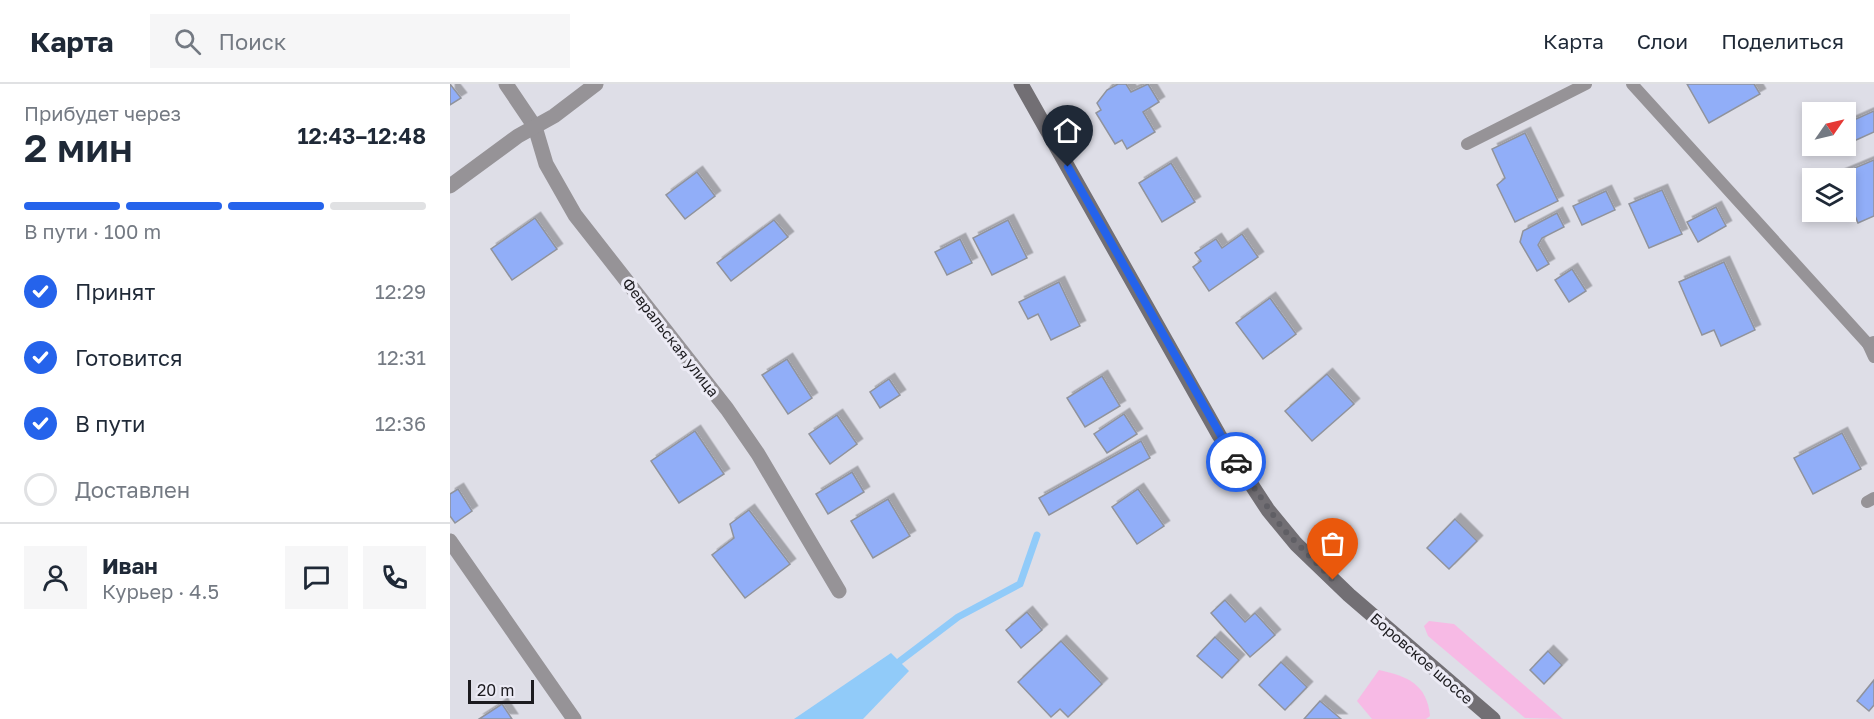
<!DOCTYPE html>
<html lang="ru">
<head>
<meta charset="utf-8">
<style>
	body { margin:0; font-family:"Golos Text",sans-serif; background:#f6f6f7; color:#1f2937; height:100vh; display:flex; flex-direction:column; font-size:22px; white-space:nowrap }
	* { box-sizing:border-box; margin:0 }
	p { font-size:20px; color:#747a83 }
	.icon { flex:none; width:33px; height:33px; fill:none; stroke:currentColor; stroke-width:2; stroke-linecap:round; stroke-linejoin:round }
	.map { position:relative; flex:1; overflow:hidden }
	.side { display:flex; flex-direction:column; background:#fff; width:450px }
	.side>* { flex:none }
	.needle { width:39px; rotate:56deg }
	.buttons { position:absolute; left:1352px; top:18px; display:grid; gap:12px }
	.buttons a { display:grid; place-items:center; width:54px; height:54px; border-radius:0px; background:#fff; box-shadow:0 3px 9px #0003; font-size:30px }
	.scale { position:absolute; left:18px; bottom:15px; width:66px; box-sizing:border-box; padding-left:6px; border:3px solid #1c1b1f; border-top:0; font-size:16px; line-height:21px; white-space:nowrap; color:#1c1b1f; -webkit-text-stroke:4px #ecebf5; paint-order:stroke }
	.pin { position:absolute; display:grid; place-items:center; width:51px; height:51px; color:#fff; margin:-62px -26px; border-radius:50% 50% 50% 0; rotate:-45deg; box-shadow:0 0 6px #0007 }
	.pin .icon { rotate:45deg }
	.courier { position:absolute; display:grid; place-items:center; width:60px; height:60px; margin:-30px; border:4px solid #2563eb; border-radius:50%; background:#fff; color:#222; box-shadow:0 2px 8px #0007 }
	.summary em { font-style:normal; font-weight:600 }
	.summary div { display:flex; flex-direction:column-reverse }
	.summary { display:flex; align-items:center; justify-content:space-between; height:102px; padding:0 24px }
	h1 { font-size:39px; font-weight:600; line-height:45px }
	.bar { display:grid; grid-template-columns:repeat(4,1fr); gap:9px 6px; align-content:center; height:72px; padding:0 24px }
	.bar i { height:8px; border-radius:4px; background:#e0e1e3 }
	.bar .on { background:#2563eb }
	.bar p { grid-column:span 4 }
	.line { display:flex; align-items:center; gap:15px; padding:0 24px; border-top:2px solid #e0e1e3 }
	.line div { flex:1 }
	.round { display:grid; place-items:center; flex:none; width:63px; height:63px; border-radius:0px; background:#f6f6f7 }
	ol { padding:0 24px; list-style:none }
	li { display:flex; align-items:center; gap:18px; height:66px }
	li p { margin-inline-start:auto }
	li .icon { padding:6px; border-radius:50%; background:#2563eb; color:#fff; stroke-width:4 }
	li:last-child { color:#747a83 }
	li i { width:33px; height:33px; border:3px solid #e0e1e3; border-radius:50% }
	header { display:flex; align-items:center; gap:36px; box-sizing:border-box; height:84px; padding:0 30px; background:#fff; border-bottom:2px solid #e0e1e3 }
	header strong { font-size:28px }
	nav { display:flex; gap:33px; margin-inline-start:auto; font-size:21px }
	.search { width:420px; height:54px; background:#f6f6f7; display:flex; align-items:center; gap:15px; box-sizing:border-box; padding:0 21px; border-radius:0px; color:#747a83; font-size:22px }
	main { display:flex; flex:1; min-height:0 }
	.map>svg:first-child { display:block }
	.green { fill:#f7bae5 }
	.water { fill:#91cbf9 }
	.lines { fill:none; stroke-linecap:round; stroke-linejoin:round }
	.stream { stroke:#91cbf9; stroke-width:7 }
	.building { fill:#91aef8; stroke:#90939c; stroke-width:1.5; filter:url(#shadow) }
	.service { stroke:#969397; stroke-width:12 }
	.minor { stroke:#969397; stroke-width:15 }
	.secondary { stroke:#726f74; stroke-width:15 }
	.done { stroke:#605f65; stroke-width:6; stroke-dasharray:0 10.8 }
	.route { stroke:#2563eb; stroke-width:8 }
	.labels { text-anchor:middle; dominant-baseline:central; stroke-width:6; stroke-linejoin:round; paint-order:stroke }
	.street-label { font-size:15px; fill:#1c1b1f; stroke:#ecebf5 }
</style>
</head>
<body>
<header>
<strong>Карта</strong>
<div class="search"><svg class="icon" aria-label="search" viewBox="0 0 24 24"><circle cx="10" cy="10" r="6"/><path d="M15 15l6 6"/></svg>Поиск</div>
<nav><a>Карта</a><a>Слои</a><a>Поделиться</a></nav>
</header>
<main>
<section class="side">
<div class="summary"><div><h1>2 мин</h1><p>Прибудет через</p></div><em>12:43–12:48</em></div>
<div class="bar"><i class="on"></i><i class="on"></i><i class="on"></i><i></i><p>В пути · 100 m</p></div>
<ol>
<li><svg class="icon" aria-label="check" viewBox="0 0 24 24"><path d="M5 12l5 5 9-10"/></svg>Принят<p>12:29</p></li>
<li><svg class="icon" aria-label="check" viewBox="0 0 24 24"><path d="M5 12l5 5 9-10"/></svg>Готовится<p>12:31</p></li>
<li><svg class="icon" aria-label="check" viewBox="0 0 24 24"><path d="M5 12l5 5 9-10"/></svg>В пути<p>12:36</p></li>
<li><i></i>Доставлен</li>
</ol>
<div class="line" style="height:108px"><a class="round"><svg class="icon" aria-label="person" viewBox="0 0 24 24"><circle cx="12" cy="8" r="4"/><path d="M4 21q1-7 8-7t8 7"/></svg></a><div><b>Иван</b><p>Курьер · 4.5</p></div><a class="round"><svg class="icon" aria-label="chat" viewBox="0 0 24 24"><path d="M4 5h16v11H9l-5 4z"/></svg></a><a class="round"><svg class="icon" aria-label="phone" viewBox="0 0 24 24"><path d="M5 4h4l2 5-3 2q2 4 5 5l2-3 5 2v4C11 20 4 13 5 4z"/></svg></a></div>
</section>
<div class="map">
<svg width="1424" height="635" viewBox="0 0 1424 635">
	<defs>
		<filter id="shadow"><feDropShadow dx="5.5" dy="-5.5" stdDeviation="0" flood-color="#0004"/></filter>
	</defs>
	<rect width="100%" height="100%" fill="#dedee7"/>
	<g class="green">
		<polygon points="979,537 1004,540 1113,635 1075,634 978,552 974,542"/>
		<path d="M929,586C957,592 977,600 980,632L976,635H922L907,617Z"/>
	</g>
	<polygon class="water" points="441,569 459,587 413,635 344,635"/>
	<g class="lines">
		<polyline class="stream" points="450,577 508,533 570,500 587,451"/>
	</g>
	<g class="building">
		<polygon points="0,0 11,14 0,21"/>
		<polygon points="668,0 676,0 681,8 698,0 709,18 693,28 705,48 677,65 672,56 665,60 646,29 651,26 647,19 657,6"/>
		<polygon points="1237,0 1304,0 1310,10 1259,39"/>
		<polygon points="1424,27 1424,48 1395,61 1395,40"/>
		<polygon points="1075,49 1108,117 1065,138 1047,101 1055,94 1042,65"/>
		<polygon points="1424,76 1424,132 1408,139 1395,107 1395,94 1390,94 1388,91"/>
		<polygon points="721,79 745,118 712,138 689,99"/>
		<polygon points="247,88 265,112 235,135 216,111"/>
		<polygon points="1212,106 1232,150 1199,164 1179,120"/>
		<polygon points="1156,107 1165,126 1132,141 1123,122"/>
		<polygon points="1266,123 1276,142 1248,158 1237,138"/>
		<polygon points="1107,129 1114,143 1092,154 1088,161 1099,180 1087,187 1070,158 1073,147"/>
		<polygon points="85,134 107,165 62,196 41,165"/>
		<polygon points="324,136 338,153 281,197 267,179"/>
		<polygon points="558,136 577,174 542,191 523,154"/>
		<polygon points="792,150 808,173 759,207 743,183 751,177 745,169 766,155 772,164"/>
		<polygon points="510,155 522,179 497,191 485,168"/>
		<polygon points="1274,178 1305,246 1271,262 1264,246 1252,251 1229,198"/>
		<polygon points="1122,185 1136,207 1119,218 1105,196"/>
		<polygon points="609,198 630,242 601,256 588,230 578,235 569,218"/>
		<polygon points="820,214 846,250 813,275 786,239"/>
		<polygon points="337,275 362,314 338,330 312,291"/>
		<polygon points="877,290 904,320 862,357 835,327"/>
		<polygon points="652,292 670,322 635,343 617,314"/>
		<polygon points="439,295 450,311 430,324 420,308"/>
		<polygon points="674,330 687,350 657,369 644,350"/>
		<polygon points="387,331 407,360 380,380 359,350"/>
		<polygon points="245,347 274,390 229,419 201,377"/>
		<polygon points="1392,349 1411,385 1363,410 1344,374"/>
		<polygon points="691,357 700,374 599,431 589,414"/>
		<polygon points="402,388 414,408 378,430 366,410"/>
		<polygon points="8,405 22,427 5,439 0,432 0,410"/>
		<polygon points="688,405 714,442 687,460 662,423"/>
		<polygon points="438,415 460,452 423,474 401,437"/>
		<polygon points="299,426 340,480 295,514 262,471 284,454 280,440"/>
		<polygon points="1005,435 1027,457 999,485 977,464"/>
		<polygon points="775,516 795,538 805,529 825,551 800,573 761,529"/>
		<polygon points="577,528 592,546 571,564 556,546"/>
		<polygon points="765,553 789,576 772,594 747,572"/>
		<polygon points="611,557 652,600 618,633 610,625 601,633 568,598"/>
		<polygon points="1098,567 1112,581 1094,600 1080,586"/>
		<polygon points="831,578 857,603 835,626 809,601"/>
		<polygon points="1424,596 1424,621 1419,627 1407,617"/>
		<polygon points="870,617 891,635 854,635"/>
		<polygon points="52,620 62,635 29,635"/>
	</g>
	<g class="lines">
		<g class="service">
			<polyline points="1182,0 1418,260 1424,258"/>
			<polyline points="1017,60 1136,0"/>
			<polyline points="1418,260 1424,273"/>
			<polyline points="1417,418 1424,414"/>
		</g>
		<g class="minor">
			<polyline points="56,0 85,43 96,80 125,131 277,325 308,370 389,507"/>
			<polyline points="0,102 68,52 104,32 146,0"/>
			<polyline points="0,457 124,635"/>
		</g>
		<polyline class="secondary" points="571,0 769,351 818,426 846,460 899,511 1043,635"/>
	</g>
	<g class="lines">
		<polyline class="done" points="786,378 833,445 883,496"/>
		<polyline class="route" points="618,83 786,378"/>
	</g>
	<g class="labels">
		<g class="street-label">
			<text transform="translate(221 253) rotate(52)">Февральская улица</text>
			<text transform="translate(972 574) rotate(41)">Боровское шоссе</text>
		</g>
	</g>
</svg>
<div class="buttons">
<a><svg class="needle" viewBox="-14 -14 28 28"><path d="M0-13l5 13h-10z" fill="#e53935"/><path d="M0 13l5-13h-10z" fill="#747a83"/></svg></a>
<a><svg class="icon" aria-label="layers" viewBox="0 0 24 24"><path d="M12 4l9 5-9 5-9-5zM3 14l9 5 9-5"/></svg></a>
</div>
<div class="scale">20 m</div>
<div class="pin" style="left:883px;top:496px;background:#ea580c"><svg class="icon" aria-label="bag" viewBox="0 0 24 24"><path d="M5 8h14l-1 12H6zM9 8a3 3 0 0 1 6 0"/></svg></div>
<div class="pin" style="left:618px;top:83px;background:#1f2937"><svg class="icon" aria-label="home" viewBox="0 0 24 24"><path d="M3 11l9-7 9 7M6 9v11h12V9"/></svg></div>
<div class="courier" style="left:786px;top:378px"><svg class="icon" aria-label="car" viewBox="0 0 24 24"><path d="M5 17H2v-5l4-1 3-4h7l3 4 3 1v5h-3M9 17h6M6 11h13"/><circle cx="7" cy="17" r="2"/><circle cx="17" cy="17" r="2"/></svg></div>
</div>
</main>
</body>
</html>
